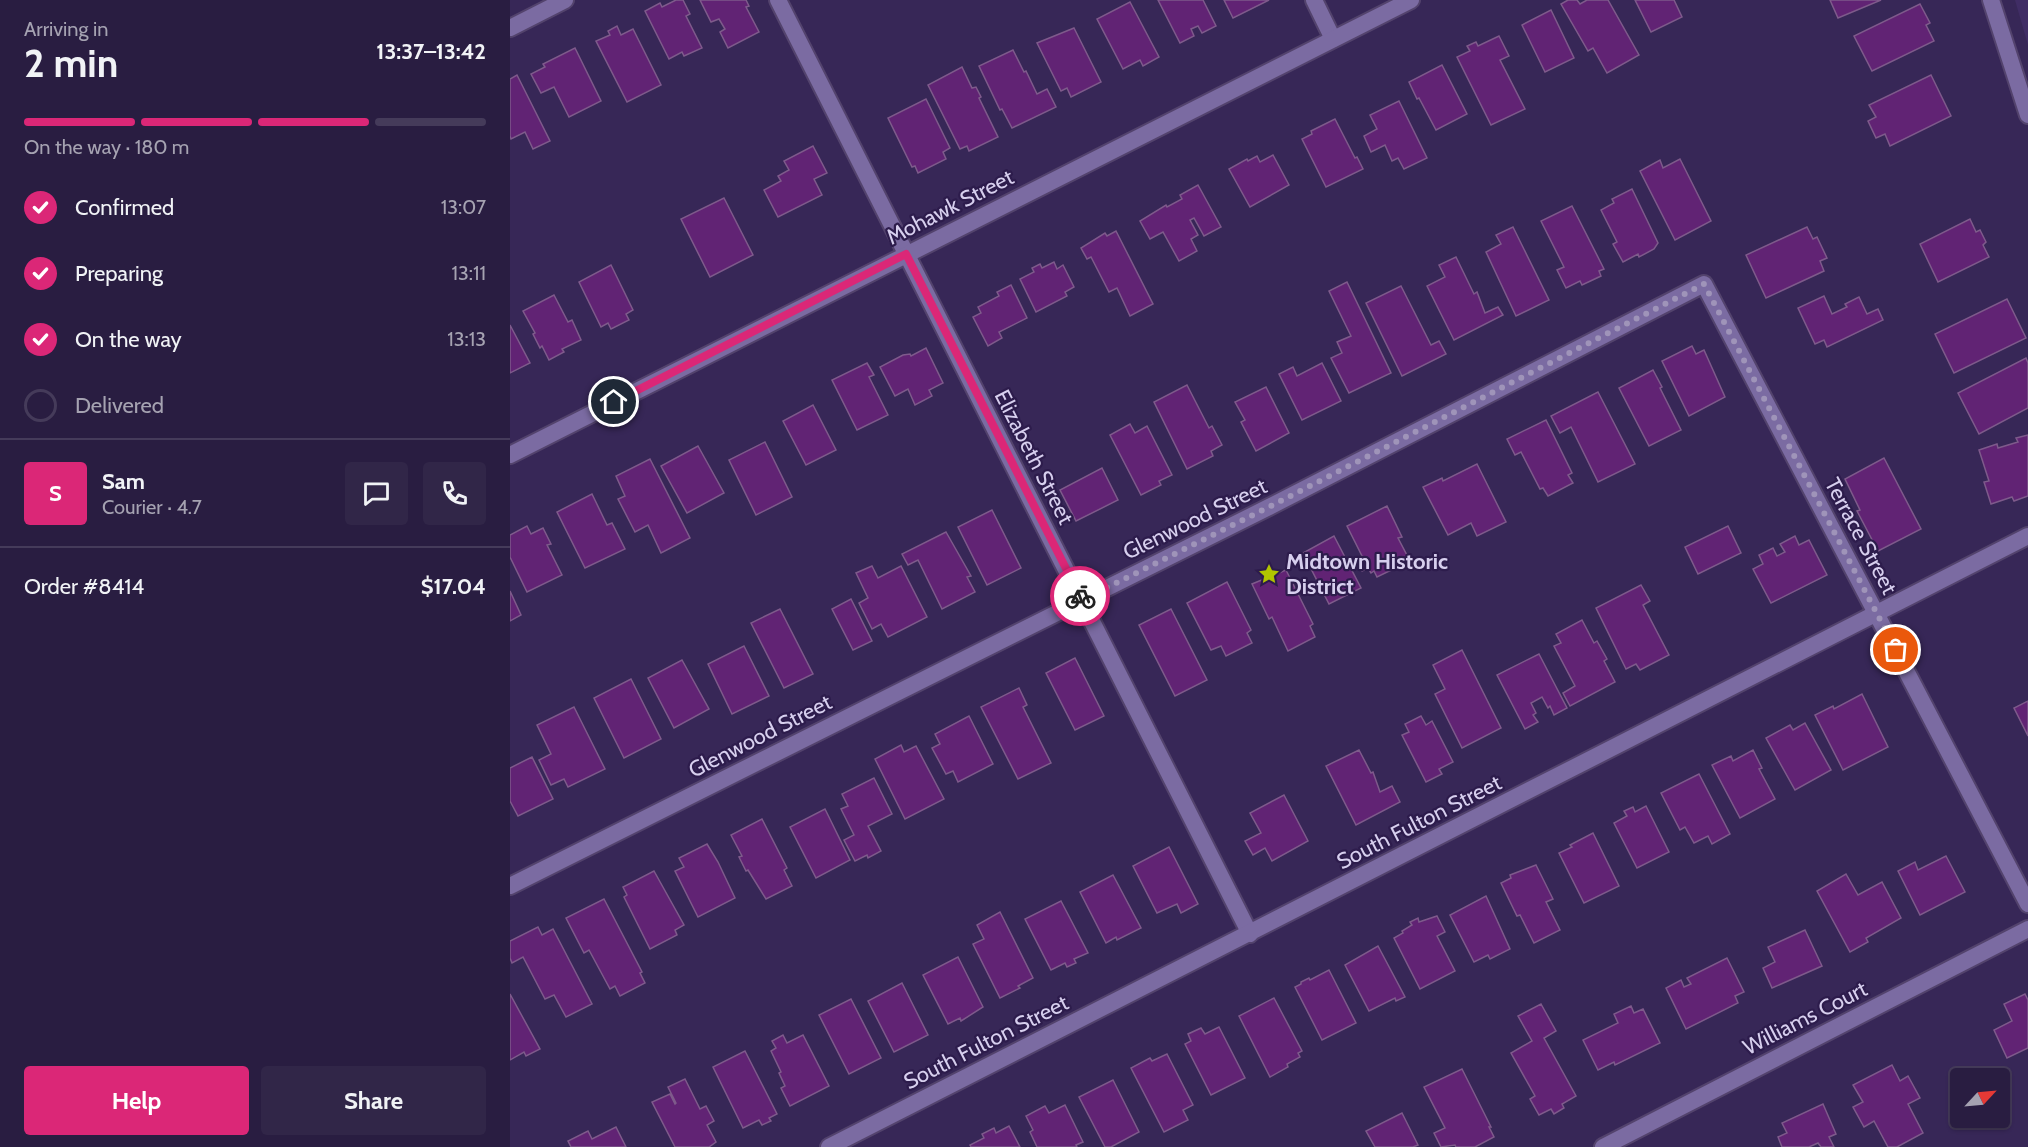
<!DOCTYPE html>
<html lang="en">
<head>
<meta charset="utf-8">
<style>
	body { margin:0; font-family:Cabin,sans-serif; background:#312648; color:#f1f3f6; height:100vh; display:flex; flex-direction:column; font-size:22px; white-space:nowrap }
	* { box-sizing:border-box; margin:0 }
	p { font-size:20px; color:#a5a2b1 }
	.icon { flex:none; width:33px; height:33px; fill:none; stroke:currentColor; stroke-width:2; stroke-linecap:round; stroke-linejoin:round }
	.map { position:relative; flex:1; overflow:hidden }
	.sheet { display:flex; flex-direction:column; background:#291d41; width:510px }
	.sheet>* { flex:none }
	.needle { width:39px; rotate:64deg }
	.controls { position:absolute; left:1440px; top:1068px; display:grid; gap:12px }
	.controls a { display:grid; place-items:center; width:60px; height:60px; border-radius:6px; background:#291d41; box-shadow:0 2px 4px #0004,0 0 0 2px #453b5a; font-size:30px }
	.pin { position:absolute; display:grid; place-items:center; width:51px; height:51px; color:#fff; margin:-26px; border:3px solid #fff; border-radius:50%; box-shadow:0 2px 6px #0007 }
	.courier { position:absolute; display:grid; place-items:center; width:60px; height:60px; margin:-30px; border:4px solid #db2777; border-radius:50%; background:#fff; color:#222; box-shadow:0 2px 8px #0007 }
	.head em { font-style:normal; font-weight:700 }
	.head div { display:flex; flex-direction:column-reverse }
	.head { display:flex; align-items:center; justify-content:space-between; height:102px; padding:0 24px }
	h1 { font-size:39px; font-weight:700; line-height:45px }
	.bar { display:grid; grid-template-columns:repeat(4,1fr); gap:9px 6px; align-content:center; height:72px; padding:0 24px }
	.bar i { height:8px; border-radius:4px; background:#453b5a }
	.bar .active { background:#db2777 }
	.bar p { grid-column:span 4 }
	.line { display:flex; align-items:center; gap:15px; padding:0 24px; border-top:2px solid #453b5a }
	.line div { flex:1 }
	.round { display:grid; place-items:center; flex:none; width:63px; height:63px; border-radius:6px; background:#312648 }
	ol { padding:0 24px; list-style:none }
	li { display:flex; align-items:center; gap:18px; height:66px }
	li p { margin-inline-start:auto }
	li .icon { padding:6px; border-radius:50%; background:#db2777; color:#fff; stroke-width:4 }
	li:last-child { color:#a5a2b1 }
	li i { width:33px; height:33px; border:3px solid #453b5a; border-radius:50% }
	.cta { display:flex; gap:12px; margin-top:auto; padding:12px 24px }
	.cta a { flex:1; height:69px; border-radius:6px; background:#db2777; color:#fff; font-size:24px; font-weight:700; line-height:69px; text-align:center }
	.cta a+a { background:#312648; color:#f1f3f6 }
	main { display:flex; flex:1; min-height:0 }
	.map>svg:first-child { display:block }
	.built { fill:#402d65 }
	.building { fill:#612374; stroke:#7e5a8b; stroke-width:1.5 }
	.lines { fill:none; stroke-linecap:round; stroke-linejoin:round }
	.minor-casing { stroke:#53436d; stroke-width:20 }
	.secondary-casing { stroke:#53436d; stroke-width:20 }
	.minor { stroke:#7b6ba2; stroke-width:16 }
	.secondary { stroke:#7b6ba2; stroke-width:16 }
	.done { stroke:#9f94b9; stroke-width:6; stroke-dasharray:0 10.8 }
	.route { stroke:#db2777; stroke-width:8 }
	.labels { text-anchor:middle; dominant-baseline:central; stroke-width:4.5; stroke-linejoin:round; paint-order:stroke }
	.street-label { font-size:22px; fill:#d7cfee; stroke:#2d1c4c }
	.poi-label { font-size:22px; font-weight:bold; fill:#d7cfee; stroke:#2d1c4c; text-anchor:start }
</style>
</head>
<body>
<main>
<section class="sheet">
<div class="head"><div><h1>2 min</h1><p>Arriving in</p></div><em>13:37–13:42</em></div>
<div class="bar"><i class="active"></i><i class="active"></i><i class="active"></i><i></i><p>On the way · 180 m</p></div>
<ol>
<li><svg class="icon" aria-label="check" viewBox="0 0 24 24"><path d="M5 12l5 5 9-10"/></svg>Confirmed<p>13:07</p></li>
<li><svg class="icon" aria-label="check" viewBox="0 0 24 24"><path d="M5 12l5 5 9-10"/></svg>Preparing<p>13:11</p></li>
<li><svg class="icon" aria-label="check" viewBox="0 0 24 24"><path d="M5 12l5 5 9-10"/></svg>On the way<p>13:13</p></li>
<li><i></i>Delivered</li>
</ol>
<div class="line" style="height:108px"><b class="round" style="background:#db2777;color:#fff">S</b><div><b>Sam</b><p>Courier · 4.7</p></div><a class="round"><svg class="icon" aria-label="chat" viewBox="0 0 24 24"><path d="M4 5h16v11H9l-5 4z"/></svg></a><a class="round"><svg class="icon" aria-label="phone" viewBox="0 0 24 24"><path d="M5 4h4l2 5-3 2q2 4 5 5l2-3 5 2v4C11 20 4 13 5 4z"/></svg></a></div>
<div class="line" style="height:78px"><div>Order #8414</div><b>$17.04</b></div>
<div class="cta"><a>Help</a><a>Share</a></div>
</section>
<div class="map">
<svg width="1518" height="1147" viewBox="0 0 1518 1147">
	<rect width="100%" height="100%" fill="#372757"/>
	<polygon class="built" points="1505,0 1518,0 1518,45"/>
	<g class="building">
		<polygon points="166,0 173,0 180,14 176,16 192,48 174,56 172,52 159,59 135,11 150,3 152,7"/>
		<polygon points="190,0 236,0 239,6 236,7 249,32 218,48 210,32 215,29 209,19 201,22"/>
		<polygon points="648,0 693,0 706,26 692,33 688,26 681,29 684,36 670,43"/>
		<polygon points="714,0 759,0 723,18"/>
		<polygon points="1058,0 1067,0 1070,4 1077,0 1098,0 1129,55 1097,73 1083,48 1078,51 1051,4"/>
		<polygon points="1125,0 1164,0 1172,17 1141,32"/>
		<polygon points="1320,0 1371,0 1328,18"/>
		<polygon points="620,2 649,57 633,66 630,60 613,69 587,19"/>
		<polygon points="1410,4 1420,23 1416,25 1424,41 1362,71 1344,36"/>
		<polygon points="1041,10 1064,58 1035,72 1012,25"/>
		<polygon points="107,26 111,35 123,29 151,85 117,102 86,41 100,35 98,31"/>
		<polygon points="564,28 591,82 561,97 557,88 551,91 527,43"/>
		<polygon points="989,36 999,56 990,60 1015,109 981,125 947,57 960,51 957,46 966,42 968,46"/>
		<polygon points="65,48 91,101 59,117 44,87 31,93 21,74 35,67 33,64"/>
		<polygon points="503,50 514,72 516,71 527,94 537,89 546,107 502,128 492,109 490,110 469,66"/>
		<polygon points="932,65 957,114 926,130 909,98 907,99 899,82"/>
		<polygon points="452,67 462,88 466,87 471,97 469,98 488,137 459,151 457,146 450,149 418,85"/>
		<polygon points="7,75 40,141 23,149 15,132 1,139 0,136 0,79"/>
		<polygon points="1421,75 1441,116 1380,146 1375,134 1366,138 1358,121 1366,117 1359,105"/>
		<polygon points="416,99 440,148 433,152 436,159 408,173 405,166 402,167 378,118"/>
		<polygon points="889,101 917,158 894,169 888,158 882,161 875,145 861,152 854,136 867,129 860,115"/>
		<polygon points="825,119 845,158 847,157 853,169 816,187 792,139 802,134 801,131"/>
		<polygon points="303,146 317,173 304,179 312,195 268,217 254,190 271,181 268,176 279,170 274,161"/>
		<polygon points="763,155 779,185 740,207 719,169 737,159 738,161 747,156 750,162"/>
		<polygon points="1170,159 1201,221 1165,240 1130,171 1150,160 1153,168"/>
		<polygon points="688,185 711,227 694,236 684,218 680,220 688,235 681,239 687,251 669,261 653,232 640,239 630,221 656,205 657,207 672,199 670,195"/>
		<polygon points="1122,189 1148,243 1144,249 1129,257 1128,254 1113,262 1103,244 1107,242 1091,210 1104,203 1102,199"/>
		<polygon points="214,198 243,255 200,277 171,219"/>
		<polygon points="1062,206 1094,269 1089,271 1091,276 1072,285 1070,281 1056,288 1047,270 1054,267 1031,221"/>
		<polygon points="1460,219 1466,232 1470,230 1476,242 1473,245 1479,257 1428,282 1410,244"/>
		<polygon points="1003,227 1039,300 1006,316 976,252 991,244 986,235"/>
		<polygon points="1297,227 1303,239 1307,237 1317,258 1310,261 1314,271 1256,298 1236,255"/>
		<polygon points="606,231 643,304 620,316 607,288 599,292 581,257 577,259 571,248 595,233 597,236"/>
		<polygon points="946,257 964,294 967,292 975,313 988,307 993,315 944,340 917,286 935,277 929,265"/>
		<polygon points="544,262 547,269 553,265 564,287 555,292 557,296 526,312 510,279 524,272 522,268 530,264 532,268"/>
		<polygon points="101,265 123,310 116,314 119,320 101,329 98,323 91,327 69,282"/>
		<polygon points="837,282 881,373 839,393 821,358 832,353 827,342 841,336 819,291"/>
		<polygon points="501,285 517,318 489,332 492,338 478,346 463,317 471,313 468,307 489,296 487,292"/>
		<polygon points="891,286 921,345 929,341 936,354 892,376 856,303"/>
		<polygon points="44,295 58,322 62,320 71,340 52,349 54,352 39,360 32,346 30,348 23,334 25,333 13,311"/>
		<polygon points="1314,296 1322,314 1337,307 1335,304 1349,297 1357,314 1368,309 1373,320 1317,347 1314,340 1305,344 1288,308"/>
		<polygon points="1497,299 1516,338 1444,373 1425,334"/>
		<polygon points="0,325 20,363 0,373"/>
		<polygon points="1182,346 1186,354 1194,350 1215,397 1179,416 1152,361"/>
		<polygon points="416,348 433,383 419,390 422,396 405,405 398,389 385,396 370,367 393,355 400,354 401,356"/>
		<polygon points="1516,358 1518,363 1518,408 1469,434 1448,393"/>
		<polygon points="357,363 364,375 359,377 378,415 347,430 322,380"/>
		<polygon points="812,363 831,401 792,420 769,374 783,367 787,376"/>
		<polygon points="1143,370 1152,387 1150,388 1171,430 1139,446 1109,388"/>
		<polygon points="677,385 699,428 702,426 712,445 701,451 703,456 677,469 644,402"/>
		<polygon points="756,387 779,433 746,451 731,422 735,420 725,402"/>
		<polygon points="1088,392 1125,464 1088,482 1061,427 1050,433 1041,416"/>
		<polygon points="303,405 326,450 296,465 273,421"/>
		<polygon points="1036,420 1062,473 1058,475 1063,483 1038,496 1033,488 1030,489 1011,452 1005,455 997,439"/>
		<polygon points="620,424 625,433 637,426 662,475 649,481 651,485 631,495 600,435"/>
		<polygon points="1518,435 1518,496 1504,501 1502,497 1481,504 1474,482 1479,481 1469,450 1487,444 1488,448 1508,442 1506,438"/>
		<polygon points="255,442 282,497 246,515 219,460"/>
		<polygon points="188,446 214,493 177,513 151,466"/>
		<polygon points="1374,458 1411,529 1368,551 1347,511 1350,510 1335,479"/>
		<polygon points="140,459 180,538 151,553 138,525 125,532 108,499 115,496 106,476"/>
		<polygon points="967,464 996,522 967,536 961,523 938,535 913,487 932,478 933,481"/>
		<polygon points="592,468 608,500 566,521 550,490"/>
		<polygon points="82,494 97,525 102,523 115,549 75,568 47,512"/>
		<polygon points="877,506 892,537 888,538 900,561 867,577 864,571 861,573 858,568 852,571 846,560 852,556 837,526"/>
		<polygon points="482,510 511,568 477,585 448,527"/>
		<polygon points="17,526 21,534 33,528 41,544 37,545 52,575 17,592 0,557 0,535"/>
		<polygon points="1218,526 1231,553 1188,574 1175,547"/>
		<polygon points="436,532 461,576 457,577 465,592 432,609 408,560 398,565 392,554"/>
		<polygon points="824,536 851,588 819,604 793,553"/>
		<polygon points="1285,536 1289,545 1299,540 1317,575 1261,603 1243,569 1253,564 1249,555 1263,548 1267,556 1275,552 1270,544"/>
		<polygon points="362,566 368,578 391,566 417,617 378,637 371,624 362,629 349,603 358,598 346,573"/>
		<polygon points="776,570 803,624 800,626 805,637 778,651 762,617 759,619 742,584"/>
		<polygon points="717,582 741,630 737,633 742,643 716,656 711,646 701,650 677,603"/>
		<polygon points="1131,585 1140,601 1133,605 1159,655 1130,670 1126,664 1116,669 1086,608"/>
		<polygon points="0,591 11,615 0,621"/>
		<polygon points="341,599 362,641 343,650 322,609"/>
		<polygon points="270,609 303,674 274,688 241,623"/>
		<polygon points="661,609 697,680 665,696 629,625"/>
		<polygon points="1072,620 1084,643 1087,641 1097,659 1094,661 1105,682 1060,706 1053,693 1065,686 1044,646 1051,643 1046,634"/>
		<polygon points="234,646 259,696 222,714 198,664"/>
		<polygon points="952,650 991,728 952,748 925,694 935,689 923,665"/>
		<polygon points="1029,654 1057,708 1044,715 1040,706 1038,708 1032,697 1021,703 1026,713 1023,715 1028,722 1015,729 987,675"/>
		<polygon points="565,658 594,716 565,730 536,673"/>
		<polygon points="172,660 199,709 164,728 138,678"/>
		<polygon points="121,679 151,739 114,758 84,698"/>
		<polygon points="509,688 517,705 513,707 541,763 508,779 471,707"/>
		<polygon points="1352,694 1378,747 1333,770 1305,715 1323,706 1324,709"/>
		<polygon points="1518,701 1518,736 1504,708"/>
		<polygon points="64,707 95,769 58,787 54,779 41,785 29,760 41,754 27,725"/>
		<polygon points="459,716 483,764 448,782 443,771 436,774 422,748 430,744 425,734"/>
		<polygon points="911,716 916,725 922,721 943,762 929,769 932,774 916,782 892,735 899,732 895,724"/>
		<polygon points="1295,723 1321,770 1285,790 1256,738 1280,725 1283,730"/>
		<polygon points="391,745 394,752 406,746 434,799 395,819 365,759"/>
		<polygon points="849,750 861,773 863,772 870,792 882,786 890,802 846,825 816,766"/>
		<polygon points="1243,750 1252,768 1249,769 1265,799 1230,818 1202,765 1221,756 1223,761"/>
		<polygon points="22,757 43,799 8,816 0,801 0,768"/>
		<polygon points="1189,774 1220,834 1202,844 1198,836 1184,843 1175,827 1170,830 1151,793"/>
		<polygon points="364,778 382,814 358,826 371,851 358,858 357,855 345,861 334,840 344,835 331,809 338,806 332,794"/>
		<polygon points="774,795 798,841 762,861 755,848 743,855 735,841 751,833 740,813"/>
		<polygon points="1136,806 1159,852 1127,868 1104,823 1117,816 1114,811 1123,807 1125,812"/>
		<polygon points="315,809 340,860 306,878 280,827"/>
		<polygon points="252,819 277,868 274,870 282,886 256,899 238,870 236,871 229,857 232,856 221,835"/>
		<polygon points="1083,833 1109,886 1074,903 1049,853 1062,847 1060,845"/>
		<polygon points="197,844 208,862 225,898 188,917 165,871 174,867 169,858"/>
		<polygon points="659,847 688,904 671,913 667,904 647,913 623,866"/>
		<polygon points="1436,856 1455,892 1410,915 1388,871 1405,862 1408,870"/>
		<polygon points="1026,865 1043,899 1036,902 1050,930 1024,943 1010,915 1007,916 991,883 1001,878 1000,875"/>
		<polygon points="144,871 174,925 165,930 167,935 140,949 114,897 117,895 113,887"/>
		<polygon points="1336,874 1348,895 1372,882 1391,918 1356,938 1358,942 1340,952 1307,891"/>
		<polygon points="603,875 631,928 607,940 606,937 596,943 570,892"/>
		<polygon points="976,896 1000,949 980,959 978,955 964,962 940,915"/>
		<polygon points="94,899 132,972 130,973 135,983 110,996 105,986 100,989 79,950 74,953 56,918"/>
		<polygon points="551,901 578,953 564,959 566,963 557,967 555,963 541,970 515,919"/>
		<polygon points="490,912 523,978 508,986 510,988 490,998 463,944 474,939 467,925"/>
		<polygon points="927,916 935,932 927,936 945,971 910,989 884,938 893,933 892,931 902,925 900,922 908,918 909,922"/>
		<polygon points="28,927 32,935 43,929 82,1004 56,1017 44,995 35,999 13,957 2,963 0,958 0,941"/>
		<polygon points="1295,930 1312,966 1262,988 1253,968 1265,962 1258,947"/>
		<polygon points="868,946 895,997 886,1001 885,998 859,1011 835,965"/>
		<polygon points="448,957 473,1007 451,1021 450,1018 438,1024 413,975"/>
		<polygon points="1217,958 1234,992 1225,996 1228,1003 1176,1029 1156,988 1171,980 1174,987 1181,984 1177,978"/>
		<polygon points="819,970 846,1023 812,1040 785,987 791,984 791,982 799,978 800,980"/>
		<polygon points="392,983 418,1035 384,1052 358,1001"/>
		<polygon points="0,994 30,1049 16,1056 14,1052 0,1060"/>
		<polygon points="1515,994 1518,1000 1518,1048 1497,1058 1484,1030 1502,1021 1494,1004"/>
		<polygon points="764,998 792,1051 788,1053 790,1057 777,1064 778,1067 760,1077 729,1016"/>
		<polygon points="341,999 371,1058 339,1074 309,1015"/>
		<polygon points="1031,1004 1046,1031 1034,1038 1066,1096 1052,1104 1054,1108 1044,1114 1041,1109 1029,1115 1020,1099 1025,1096 1001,1053 1022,1041 1008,1016"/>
		<polygon points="1121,1006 1124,1013 1133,1009 1150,1043 1105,1065 1104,1062 1088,1070 1073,1040 1108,1023 1104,1014"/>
		<polygon points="709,1027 735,1078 701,1095 675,1044 681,1041 678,1034 691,1028 695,1034"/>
		<polygon points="273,1035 277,1043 293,1035 319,1086 280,1106 271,1088 275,1086 269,1073 271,1072 261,1051 266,1048 262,1041"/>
		<polygon points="235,1051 267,1114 259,1118 261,1121 252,1125 249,1120 233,1128 203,1067"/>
		<polygon points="657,1054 683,1105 673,1110 678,1120 654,1132 621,1068 640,1058 642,1061"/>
		<polygon points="1382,1065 1390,1081 1398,1076 1410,1098 1398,1104 1413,1133 1387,1147 1378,1147 1364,1121 1354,1127 1343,1107 1353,1102 1343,1085"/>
		<polygon points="952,1069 981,1127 979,1127 984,1137 965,1147 946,1147 945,1145 931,1147 924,1133 935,1128 914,1087"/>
		<polygon points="175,1079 190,1109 196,1106 204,1121 197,1125 206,1142 199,1147 165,1147 142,1102 160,1094 165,1104 166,1103 158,1087"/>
		<polygon points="603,1080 629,1132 601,1147 595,1147 569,1097"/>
		<polygon points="1313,1104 1326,1134 1319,1137 1324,1147 1311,1147 1308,1143 1299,1147 1272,1147 1268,1137 1277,1133 1272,1123"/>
		<polygon points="555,1105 573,1142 566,1145 567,1147 527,1147 520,1132 523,1130 516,1116 535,1106 539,1113"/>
		<polygon points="892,1113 908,1145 903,1147 865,1147 856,1131"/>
		<polygon points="499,1126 510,1147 461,1147 460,1145 474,1138 472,1134 484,1128 486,1133"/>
		<polygon points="106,1127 116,1147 61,1147 58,1141 78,1131 82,1139"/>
	</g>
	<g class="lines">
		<defs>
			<g id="minor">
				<polyline points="268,0 740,934"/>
				<polyline points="804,0 823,39"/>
				<polyline points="0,28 55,0"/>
				<polyline points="0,455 901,0"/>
				<polyline points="0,886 759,507 1194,284 1518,904"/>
				<polyline points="319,1147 1518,536"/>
				<polyline points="1093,1147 1518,929"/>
			</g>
			<polyline id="secondary" points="1481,0 1518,115"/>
		</defs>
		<use href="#minor" class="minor-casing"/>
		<use href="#secondary" class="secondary-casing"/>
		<use href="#minor" class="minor"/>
		<use href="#secondary" class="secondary"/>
	</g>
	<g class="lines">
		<polyline class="done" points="570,596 572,600 759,507 1194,284 1386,650"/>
		<polyline class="route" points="104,402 396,254 570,596"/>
	</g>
	<defs>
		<symbol id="sight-bare" viewBox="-9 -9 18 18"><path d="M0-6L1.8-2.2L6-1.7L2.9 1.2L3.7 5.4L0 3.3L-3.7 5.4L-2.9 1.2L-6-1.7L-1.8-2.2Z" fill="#b1c500" stroke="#2d1c4c" stroke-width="2.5" paint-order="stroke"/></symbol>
	</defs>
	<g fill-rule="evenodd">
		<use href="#sight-bare" x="744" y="559" width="30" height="30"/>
	</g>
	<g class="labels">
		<g class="street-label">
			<text transform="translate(440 207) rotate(-27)">Mohawk Street</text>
			<text transform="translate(524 457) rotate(63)">Elizabeth Street</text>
			<text transform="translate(685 519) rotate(-26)">Glenwood Street</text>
			<text transform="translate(1351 536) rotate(62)">Terrace Street</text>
			<text transform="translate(250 736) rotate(-27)">Glenwood Street</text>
			<text transform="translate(909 822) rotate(-27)">South Fulton Street</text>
			<text transform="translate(1295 1018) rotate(-27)">Williams Court</text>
			<text transform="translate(476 1042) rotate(-27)">South Fulton Street</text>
		</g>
		<g class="poi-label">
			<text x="776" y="561">Midtown Historic<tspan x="776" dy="25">District</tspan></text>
		</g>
	</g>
</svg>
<div class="controls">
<a><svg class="needle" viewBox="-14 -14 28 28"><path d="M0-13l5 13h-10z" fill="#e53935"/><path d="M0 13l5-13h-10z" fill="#a5a2b1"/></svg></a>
</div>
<div class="pin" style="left:1386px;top:650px;background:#ea580c"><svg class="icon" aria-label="bag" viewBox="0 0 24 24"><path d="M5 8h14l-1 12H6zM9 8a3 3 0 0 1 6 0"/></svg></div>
<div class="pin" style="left:104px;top:402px;background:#1f2937"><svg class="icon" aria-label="home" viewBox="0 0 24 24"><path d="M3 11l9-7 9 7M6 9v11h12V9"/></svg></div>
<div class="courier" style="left:570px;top:596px"><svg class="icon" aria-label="bike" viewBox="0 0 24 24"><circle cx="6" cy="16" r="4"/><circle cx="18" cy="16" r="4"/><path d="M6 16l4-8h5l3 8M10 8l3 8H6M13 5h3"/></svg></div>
</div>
</main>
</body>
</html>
